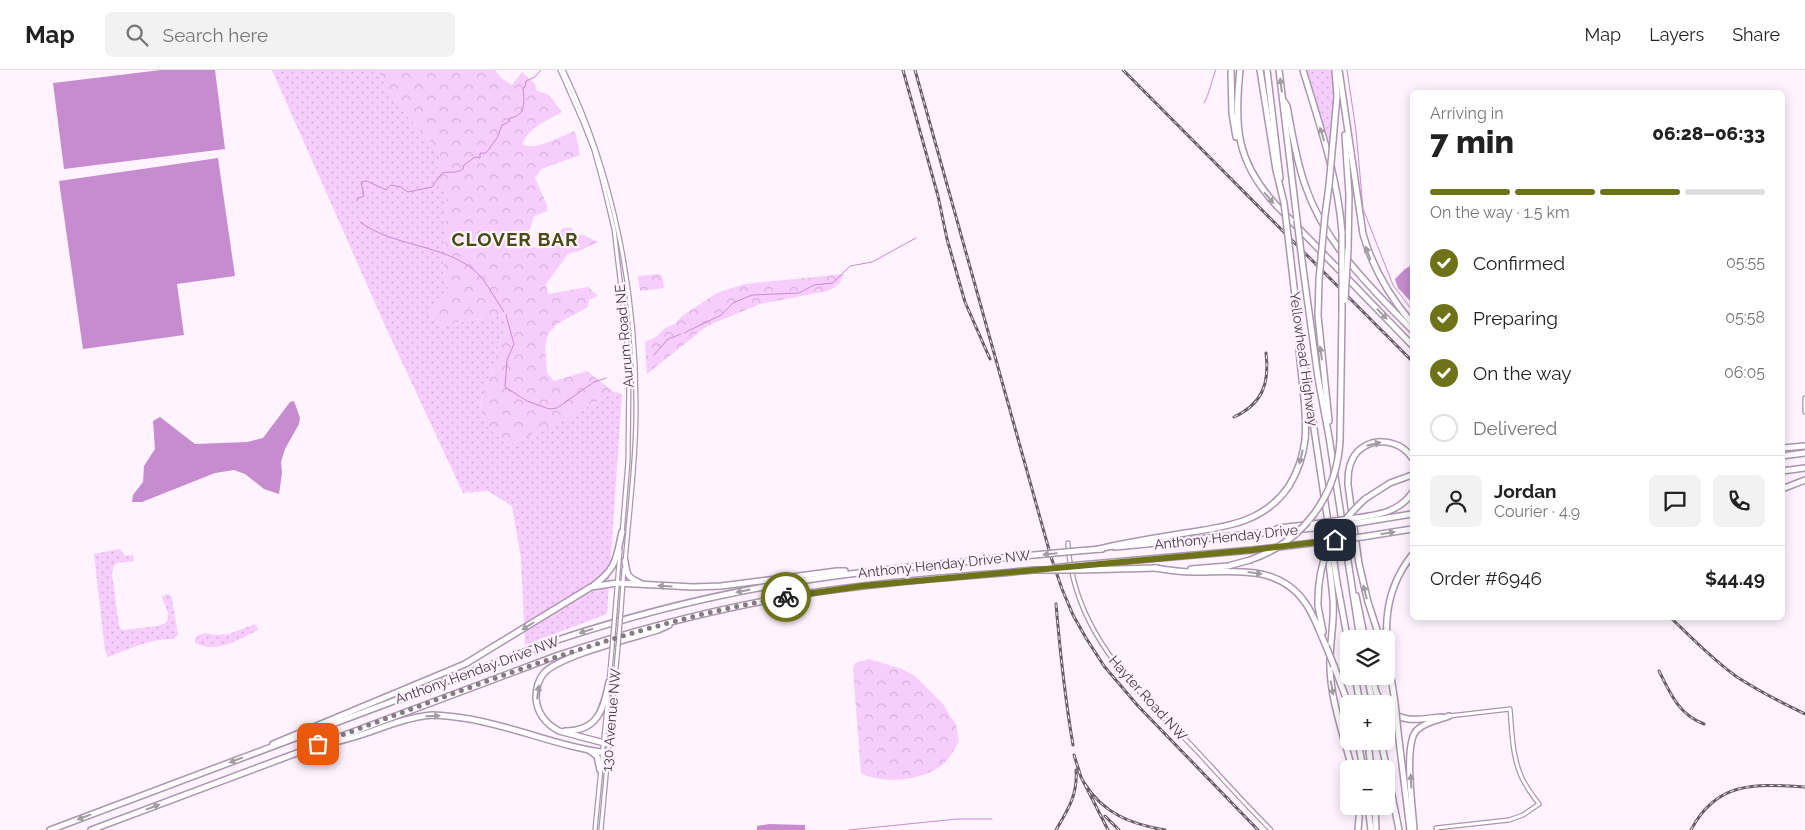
<!DOCTYPE html>
<html lang="en">
<head>
<meta charset="utf-8">
<style>
	body { margin:0; font-family:Raleway,sans-serif; background:#f2f2f2; color:#222; height:100vh; display:flex; flex-direction:column; font-size:19px; white-space:nowrap }
	* { box-sizing:border-box; margin:0 }
	p { font-size:16px; color:#767676 }
	.icon { flex:none; width:28px; height:28px; fill:none; stroke:currentColor; stroke-width:2; stroke-linecap:round; stroke-linejoin:round }
	.map { position:relative; flex:1; overflow:hidden }
	.drawer { position:absolute; left:1410px; top:20px; width:375px; height:530px; display:flex; flex-direction:column; background:#fff; border-radius:8px; box-shadow:0 2px 12px #0003 }
	.drawer>* { flex:none }
	.tools { position:absolute; left:1340px; top:560px; display:grid; gap:10px }
	.tools a { display:grid; place-items:center; width:55px; height:55px; border-radius:8px; background:#fff; box-shadow:0 2px 12px #0003; font-size:25px }
	.pin { position:absolute; display:grid; place-items:center; width:42px; height:42px; color:#fff; margin:-21px; border-radius:10px; box-shadow:0 2px 8px #0006 }
	.courier { position:absolute; display:grid; place-items:center; width:50px; height:50px; margin:-25px; border:4px solid #6e7219; border-radius:50%; background:#fff; color:#222; box-shadow:0 1px 6px #0007 }
	.headline em { font-style:normal; font-weight:800 }
	.headline div { display:flex; flex-direction:column-reverse }
	.headline { display:flex; align-items:center; justify-content:space-between; height:85px; padding:0 20px }
	h1 { font-size:32px; font-weight:800; line-height:38px }
	.bar { display:grid; grid-template-columns:repeat(4,1fr); gap:8px 5px; align-content:center; height:60px; padding:0 20px }
	.bar i { height:6px; border-radius:4px; background:#e0e0e0 }
	.bar .active { background:#6e7219 }
	.bar p { grid-column:span 4 }
	.line { display:flex; align-items:center; gap:12px; padding:0 20px; border-top:1px solid #e0e0e0 }
	.line div { flex:1 }
	.round { display:grid; place-items:center; flex:none; width:52px; height:52px; border-radius:8px; background:#f2f2f2 }
	ol { padding:0 20px; list-style:none }
	li { display:flex; align-items:center; gap:15px; height:55px }
	li p { margin-inline-start:auto }
	li .icon { padding:5px; border-radius:50%; background:#6e7219; color:#fff; stroke-width:4 }
	li:last-child { color:#767676 }
	li i { width:28px; height:28px; border:2px solid #e0e0e0; border-radius:50% }
	header { display:flex; align-items:center; gap:30px; box-sizing:border-box; height:70px; padding:0 25px; background:#fff; border-bottom:1px solid #e0e0e0 }
	header strong { font-size:24px }
	nav { display:flex; gap:28px; margin-inline-start:auto; font-size:18px }
	.search { width:350px; height:45px; background:#f2f2f2; display:flex; align-items:center; gap:12px; box-sizing:border-box; padding:0 18px; border-radius:8px; color:#767676; font-size:19px }
	.map>svg:first-child { display:block }
	.grass { fill:url(#grass-dots) }
	.forest { fill:url(#forest-crowns) }
	.water { fill:#c68ccf }
	.lines { fill:none; stroke-linecap:round; stroke-linejoin:round }
	.stream { stroke:#c68ccf; stroke-width:1 }
	.secondary-casing { stroke:#ac95af; stroke-width:5.5 }
	.highway-casing { stroke:#ac95af; stroke-width:8 }
	.secondary { stroke:#fff; stroke-width:3 }
	.highway { stroke:#fff; stroke-width:5 }
	.rail-casing { stroke:#675d68; stroke-width:3 }
	.rail { stroke:#fef3ff; stroke-width:1; stroke-dasharray:4; stroke-linecap:butt }
	.secondary-bridge-casing { stroke:#ac95af; stroke-width:5.5; stroke-linecap:butt }
	.highway-bridge-casing { stroke:#ac95af; stroke-width:8; stroke-linecap:butt }
	.secondary-bridge { stroke:#fff; stroke-width:3 }
	.highway-bridge { stroke:#fff; stroke-width:5 }
	.oneway { fill:#a09ca1 }
	.done { stroke:#847985; stroke-width:5; stroke-dasharray:0 9 }
	.route { stroke:#6e7219; stroke-width:6 }
	.labels { text-anchor:middle; dominant-baseline:central; stroke-width:4.5; stroke-linejoin:round; paint-order:stroke }
	.street-label { font-size:14px; fill:#423843; stroke:#fef3ff }
	.district-label { font-size:19px; font-weight:bold; letter-spacing:1px; fill:#494c10; stroke:#fef3ff }
</style>
</head>
<body>
<header>
<strong>Map</strong>
<div class="search"><svg class="icon" aria-label="search" viewBox="0 0 24 24"><circle cx="10" cy="10" r="6"/><path d="M15 15l6 6"/></svg>Search here</div>
<nav><a>Map</a><a>Layers</a><a>Share</a></nav>
</header>
<div class="map">
<svg width="1805" height="760" viewBox="0 0 1805 760">
	<defs>
		<pattern id="grass-dots" width="8" height="8" patternUnits="userSpaceOnUse" patternTransform="scale(1.25)"><rect width="8" height="8" fill="#f7cdfd"/><path d="M2 2h.1M6 6h.1" fill="none" stroke="#d5b1da" stroke-width="1.8" stroke-linecap="round"/></pattern>
		<pattern id="forest-crowns" width="20" height="18" patternUnits="userSpaceOnUse" patternTransform="scale(1.25)"><rect width="20" height="18" fill="#f7cdfd"/><path d="M2 6a3 3 0 1 1 6 0M12 15a3 3 0 1 1 6 0" fill="none" stroke="#d5b1da"/></pattern>
	</defs>
	<rect width="100%" height="100%" fill="#fef3ff"/>
	<g class="grass">
		<polygon points="272,0 377,0 400,38 440,83 437,105 445,119 447,132 443,204 449,221 436,232 430,243 433,252 445,254 504,245 513,253 505,258 501,268 491,303 480,333 486,355 508,375 562,351 614,322 622,324 607,544 525,575 521,488 512,436 488,421 463,423 387,260"/>
		<polygon points="1306,0 1332,0 1334,29 1330,74"/>
		<path d="M120,479L125,486L133,485L134,491L117,493L113,498L112,504L119,556L122,560L158,556L166,553C172,543 164,536 162,527L166,524L170,525L172,529L178,565L174,569C150,568 130,579 108,587L105,581L94,484Z"/>
		<path d="M255,554L258,560C238,570 217,584 195,573V569L199,565L205,563L215,565L229,564Z"/>
	</g>
	<g class="forest">
		<path d="M377,0H495L501,8L512,15L522,2L535,14L536,20L549,25L562,42C546,51 530,57 522,74C533,82 562,66 575,61L580,85L541,99L535,108L547,135V141L534,146L530,159L525,165L529,177C546,180 552,167 564,158H572L575,165H584L598,172L581,180L568,184L546,214L548,224L588,217L598,226L589,230L588,237L557,254L548,264L545,277L547,303L554,311L587,301L614,322L562,351L508,375L486,355L480,333L491,303L501,268L505,258L513,253L504,245L445,254L433,252L430,243L436,232L449,221L443,204L447,132L445,119L437,105L440,83L400,38Z"/>
		<polygon points="660,204 663,209 664,218 640,221 638,206"/>
		<polygon points="844,204 839,214 828,221 760,234 707,256 647,304 645,272 656,267 665,258 675,254 682,246 717,223 744,214"/>
		<path d="M869,589L902,599L915,606L943,634L956,655L959,671C955,678 951,686 946,691C929,711 882,715 861,703L853,599L855,593Z"/>
	</g>
	<g class="water">
		<polygon points="161,0 215,0 225,79 64,99 53,13"/>
		<polygon points="218,88 235,206 177,214 184,265 83,279 59,111"/>
		<polygon points="1412,195 1412,233 1398,218 1395,209 1405,199"/>
		<polygon points="294,331 300,348 299,354 285,379 281,392 282,403 279,424 264,419 245,404 234,400 215,403 142,432 132,432 133,425 143,412 144,396 155,379 153,351 160,347 195,374 247,372 263,368 290,332"/>
		<polygon points="769,754 805,755 805,760 757,760 757,756"/>
	</g>
	<g class="lines">
		<g class="stream">
			<polyline points="1347,0 1356,61 1363,139 1393,215 1412,240"/>
			<path d="M1204,33C1210,23 1211,11 1216,0"/>
			<path d="M357,131V129L364,126L361,112L367,111L386,120L391,115L401,117L408,122L432,117L442,103C450,101 456,104 463,99L464,95L475,87L480,88V83H486L497,68L502,55L507,53L510,48C527,46 524,30 523,18L525,17L526,11L535,7L541,0"/>
			<path d="M360,152C394,177 442,174 474,200C485,209 496,230 504,242"/>
			<polyline points="506,245 514,274 507,290 505,317 527,331 549,339 557,338 594,312 606,308"/>
			<polyline points="684,263 721,245 733,233 752,225 799,223 814,215 833,213 850,196 872,192 916,168"/>
			<polyline points="654,285 668,269 681,264"/>
			<polyline points="849,760 957,749 992,749"/>
		</g>
		<defs>
			<g id="secondary">
				<polyline points="560,0 583,52 594,80 602,109 614,159 625,252 629,301 628,391 622,464"/>
				<path d="M563,0C614,104 637,225 636,342C636,392 629,443 625,493"/>
				<polyline points="1805,328 1805,342"/>
				<path d="M1068,473C1068,486 1071,498 1074,511C1092,581 1146,629 1195,679C1220,706 1245,734 1271,760"/>
				<polyline points="621,541 624,499"/>
				<polyline points="615,542 620,480"/>
				<polyline points="609,613 612,578"/>
				<polyline points="595,760 608,626"/>
				<polyline points="601,760 618,577"/>
				<path d="M1437,760L1436,758L1509,750L1523,745L1539,734C1533,726 1526,717 1522,708C1512,687 1512,661 1510,639L1449,646"/>
			</g>
			<g id="highway">
				<polyline points="1231,0 1232,43 1236,67"/>
				<path d="M1240,0C1234,57 1236,92 1277,136L1412,275"/>
				<polyline points="1260,0 1276,100 1284,133"/>
				<polyline points="1267,0 1280,108"/>
				<polyline points="1279,0 1297,150"/>
				<path d="M1303,0C1319,53 1338,107 1342,163"/>
				<path d="M1339,0L1363,164C1373,199 1389,226 1412,253"/>
				<path d="M1283,30L1287,36C1292,63 1296,89 1305,115C1325,174 1369,216 1412,260"/>
				<polyline points="1345,65 1349,125 1348,179"/>
				<polyline points="1333,71 1337,26 1335,0"/>
				<polyline points="1325,145 1329,116"/>
				<polyline points="1290,183 1298,252 1337,512 1349,577"/>
				<polyline points="1303,198 1318,308 1329,367 1360,569"/>
				<polyline points="1319,210 1318,246 1329,351"/>
				<polyline points="1340,370 1342,244"/>
				<polyline points="1782,378 1805,376"/>
				<polyline points="1782,386 1805,383"/>
				<polyline points="1782,401 1805,398"/>
				<polyline points="1782,419 1805,410"/>
				<polyline points="1365,429 1390,413 1412,405"/>
				<path d="M1356,448C1378,445 1399,442 1412,423"/>
				<path d="M1325,453C1326,478 1331,504 1333,529C1335,552 1329,575 1330,598C1331,632 1344,666 1352,699"/>
				<polyline points="1357,453 1412,444"/>
				<polyline points="1275,460 1279,458 1313,454"/>
				<polyline points="1362,467 1412,459"/>
				<polyline points="1115,477 1314,458"/>
				<path d="M1099,479C1127,472 1156,468 1185,463C1225,457 1264,453 1289,416C1298,401 1303,387 1305,370C1308,338 1300,306 1299,275"/>
				<polyline points="1077,481 1102,479"/>
				<path d="M625,491C627,505 627,507 640,513"/>
				<polyline points="1080,495 1252,480 1321,472"/>
				<path d="M1155,498C1167,500 1180,502 1193,502C1232,502 1277,494 1304,531C1314,544 1319,561 1326,576"/>
				<polyline points="1191,499 1228,496 1250,490"/>
				<polyline points="1080,500 1157,498"/>
				<path d="M594,515C617,498 616,488 622,462"/>
				<polyline points="1356,526 1365,569"/>
				<polyline points="1318,536 1323,562"/>
				<path d="M1380,569L1368,532L1359,494L1348,415C1348,406 1348,397 1353,388C1365,366 1399,367 1412,388"/>
				<polyline points="1334,596 1349,636"/>
				<polyline points="1355,606 1360,634"/>
				<polyline points="1367,606 1373,634"/>
				<polyline points="1372,606 1376,622 1382,634"/>
				<path d="M1395,633C1387,578 1375,532 1412,485"/>
				<path d="M1386,639C1405,654 1419,649 1441,647"/>
				<path d="M565,661C598,661 603,640 609,612"/>
				<polyline points="1398,662 1410,760"/>
				<polyline points="1358,671 1363,699"/>
				<polyline points="1368,671 1371,699"/>
				<polyline points="1381,671 1399,760"/>
				<path d="M329,673C364,668 396,648 432,645C442,645 453,647 463,648C512,655 558,677 608,683"/>
				<polyline points="273,674 465,594 591,517 617,513 693,517 721,516 837,501 845,501"/>
				<path d="M608,674L559,661C546,654 537,643 536,628C536,619 538,610 544,603C561,585 633,568 658,560L669,555"/>
				<polyline points="590,681 597,686 600,700"/>
				<polyline points="1368,736 1371,760"/>
				<polyline points="1375,736 1376,760"/>
				<path d="M50,760L551,572C624,548 699,528 775,515C857,501 940,494 1023,486"/>
				<path d="M91,760L556,586C637,559 719,538 803,524C880,512 957,507 1034,500"/>
				<polyline points="1358,760 1360,736"/>
				<path d="M1414,760C1413,740 1403,673 1417,660C1425,652 1439,650 1449,646"/>
			</g>
		</defs>
		<use href="#secondary" class="secondary-casing"/>
		<use href="#highway" class="highway-casing"/>
		<use href="#secondary" class="secondary"/>
		<use href="#highway" class="highway"/>
		<defs>
			<g id="rail">
				<polyline points="903,0 938,126 947,169 965,232 990,289"/>
				<polyline points="915,0 1051,487 1062,519 1073,545 1086,568 1104,596 1138,636 1258,760"/>
				<polyline points="1123,0 1412,291"/>
				<path d="M1234,347C1262,334 1270,314 1266,283"/>
				<path d="M1056,534C1060,581 1065,628 1073,675"/>
				<path d="M1671,548C1692,568 1713,590 1737,607C1759,621 1782,633 1805,644"/>
				<path d="M1659,601C1670,623 1679,645 1704,654"/>
				<polyline points="1074,685 1081,707 1108,760"/>
				<path d="M1085,714C1104,744 1131,754 1165,760"/>
				<polyline points="1105,746 1119,760"/>
				<path d="M1056,760C1068,740 1078,724 1076,700"/>
				<path d="M1691,760C1717,710 1757,714 1805,717"/>
			</g>
		</defs>
		<use href="#rail" class="rail-casing"/>
		<use href="#rail" class="rail"/>
		<defs>
			<g id="secondary-bridge">
				<polyline points="618,577 621,541"/>
				<polyline points="612,578 615,542"/>
			</g>
			<g id="highway-bridge">
				<polyline points="1329,116 1333,71"/>
				<polyline points="1284,133 1290,183"/>
				<polyline points="1297,150 1303,198"/>
				<polyline points="1342,163 1342,244"/>
				<polyline points="1319,210 1325,145"/>
				<polyline points="1345,230 1348,179"/>
				<polyline points="1313,454 1356,448"/>
				<polyline points="1314,458 1357,453"/>
				<polyline points="1321,472 1362,467"/>
				<polyline points="1023,486 1077,481"/>
				<path d="M1250,490C1303,472 1337,426 1340,370"/>
				<polyline points="1052,498 1080,495"/>
				<polyline points="1034,500 1080,500"/>
				<path d="M1318,536C1317,491 1332,459 1365,429"/>
				<polyline points="1326,576 1334,596"/>
				<polyline points="1395,633 1398,662"/>
			</g>
		</defs>
		<use href="#secondary-bridge" class="secondary-bridge-casing"/>
		<use href="#highway-bridge" class="highway-bridge-casing"/>
		<use href="#secondary-bridge" class="secondary-bridge"/>
		<use href="#highway-bridge" class="highway-bridge"/>
	</g>
	<defs><path id="oneway-solid" d="M-6-.8H1V-3.2L6.5 0L1 3.2V.8H-6Z" transform="scale(1.25)"/></defs>
	<g class="oneway">
		<use href="#oneway-solid" transform="translate(1281 15) rotate(-97)"/>
		<use href="#oneway-solid" transform="translate(1322 64) rotate(-107)"/>
		<use href="#oneway-solid" transform="translate(1269 128) rotate(49)"/>
		<use href="#oneway-solid" transform="translate(1368 183) rotate(-110)"/>
		<use href="#oneway-solid" transform="translate(1382 244) rotate(46)"/>
		<use href="#oneway-solid" transform="translate(1321 283) rotate(-98)"/>
		<use href="#oneway-solid" transform="translate(1374 374) rotate(-14)"/>
		<use href="#oneway-solid" transform="translate(1301 387) rotate(104)"/>
		<use href="#oneway-solid" transform="translate(1388 463) rotate(-9)"/>
		<use href="#oneway-solid" transform="translate(1050 484) rotate(175)"/>
		<use href="#oneway-solid" transform="translate(1255 503) rotate(8)"/>
		<use href="#oneway-solid" transform="translate(665 516) rotate(-177)"/>
		<use href="#oneway-solid" transform="translate(743 521) rotate(169)"/>
		<use href="#oneway-solid" transform="translate(1365 522) rotate(-104)"/>
		<use href="#oneway-solid" transform="translate(528 556) rotate(148)"/>
		<use href="#oneway-solid" transform="translate(586 561) rotate(163)"/>
		<use href="#oneway-solid" transform="translate(1332 618) rotate(80)"/>
		<use href="#oneway-solid" transform="translate(538 622) rotate(-83)"/>
		<use href="#oneway-solid" transform="translate(433 646) rotate(-1)"/>
		<use href="#oneway-solid" transform="translate(236 690) rotate(159)"/>
		<use href="#oneway-solid" transform="translate(1411 711) rotate(-93)"/>
		<use href="#oneway-solid" transform="translate(153 737) rotate(-21)"/>
		<use href="#oneway-solid" transform="translate(84 747) rotate(159)"/>
	</g>
	<g class="lines">
		<path class="done" d="M318,674C472,617 623,555 786,527"/>
		<polyline class="route" points="786,527 862,516 1252,480 1335,470"/>
	</g>
	<g class="labels">
		<g class="street-label">
			<text transform="translate(624 266) rotate(-95)">Aurum Road NE</text>
			<text transform="translate(1304 289) rotate(82)">Yellowhead Highway</text>
			<text transform="translate(1226 467) rotate(-6)">Anthony Henday Drive</text>
			<text transform="translate(944 494) rotate(-6)">Anthony Henday Drive NW</text>
			<text transform="translate(477 600) rotate(-20)">Anthony Henday Drive NW</text>
			<text transform="translate(1148 628) rotate(48)">Hayter Road NW</text>
			<text transform="translate(611 650) rotate(-85)">130 Avenue NW</text>
		</g>
		<g class="district-label">
			<text x="515" y="169">CLOVER BAR</text>
		</g>
	</g>
</svg>
<div class="tools">
<a><svg class="icon" aria-label="layers" viewBox="0 0 24 24"><path d="M12 4l9 5-9 5-9-5zM3 14l9 5 9-5"/></svg></a>
<a>+</a>
<a>−</a>
</div>
<div class="pin" style="left:318px;top:674px;background:#ea580c"><svg class="icon" aria-label="bag" viewBox="0 0 24 24"><path d="M5 8h14l-1 12H6zM9 8a3 3 0 0 1 6 0"/></svg></div>
<div class="pin" style="left:1335px;top:470px;background:#1f2937"><svg class="icon" aria-label="home" viewBox="0 0 24 24"><path d="M3 11l9-7 9 7M6 9v11h12V9"/></svg></div>
<div class="courier" style="left:786px;top:527px"><svg class="icon" aria-label="bike" viewBox="0 0 24 24"><circle cx="6" cy="16" r="4"/><circle cx="18" cy="16" r="4"/><path d="M6 16l4-8h5l3 8M10 8l3 8H6M13 5h3"/></svg></div>
<section class="drawer">
<div class="headline"><div><h1>7 min</h1><p>Arriving in</p></div><em>06:28–06:33</em></div>
<div class="bar"><i class="active"></i><i class="active"></i><i class="active"></i><i></i><p>On the way · 1.5 km</p></div>
<ol>
<li><svg class="icon" aria-label="check" viewBox="0 0 24 24"><path d="M5 12l5 5 9-10"/></svg>Confirmed<p>05:55</p></li>
<li><svg class="icon" aria-label="check" viewBox="0 0 24 24"><path d="M5 12l5 5 9-10"/></svg>Preparing<p>05:58</p></li>
<li><svg class="icon" aria-label="check" viewBox="0 0 24 24"><path d="M5 12l5 5 9-10"/></svg>On the way<p>06:05</p></li>
<li><i></i>Delivered</li>
</ol>
<div class="line" style="height:90px"><a class="round"><svg class="icon" aria-label="person" viewBox="0 0 24 24"><circle cx="12" cy="8" r="4"/><path d="M4 21q1-7 8-7t8 7"/></svg></a><div><b>Jordan</b><p>Courier · 4.9</p></div><a class="round"><svg class="icon" aria-label="chat" viewBox="0 0 24 24"><path d="M4 5h16v11H9l-5 4z"/></svg></a><a class="round"><svg class="icon" aria-label="phone" viewBox="0 0 24 24"><path d="M5 4h4l2 5-3 2q2 4 5 5l2-3 5 2v4C11 20 4 13 5 4z"/></svg></a></div>
<div class="line" style="height:65px"><div>Order #6946</div><b>$44.49</b></div>
</section>
</div>
</body>
</html>
